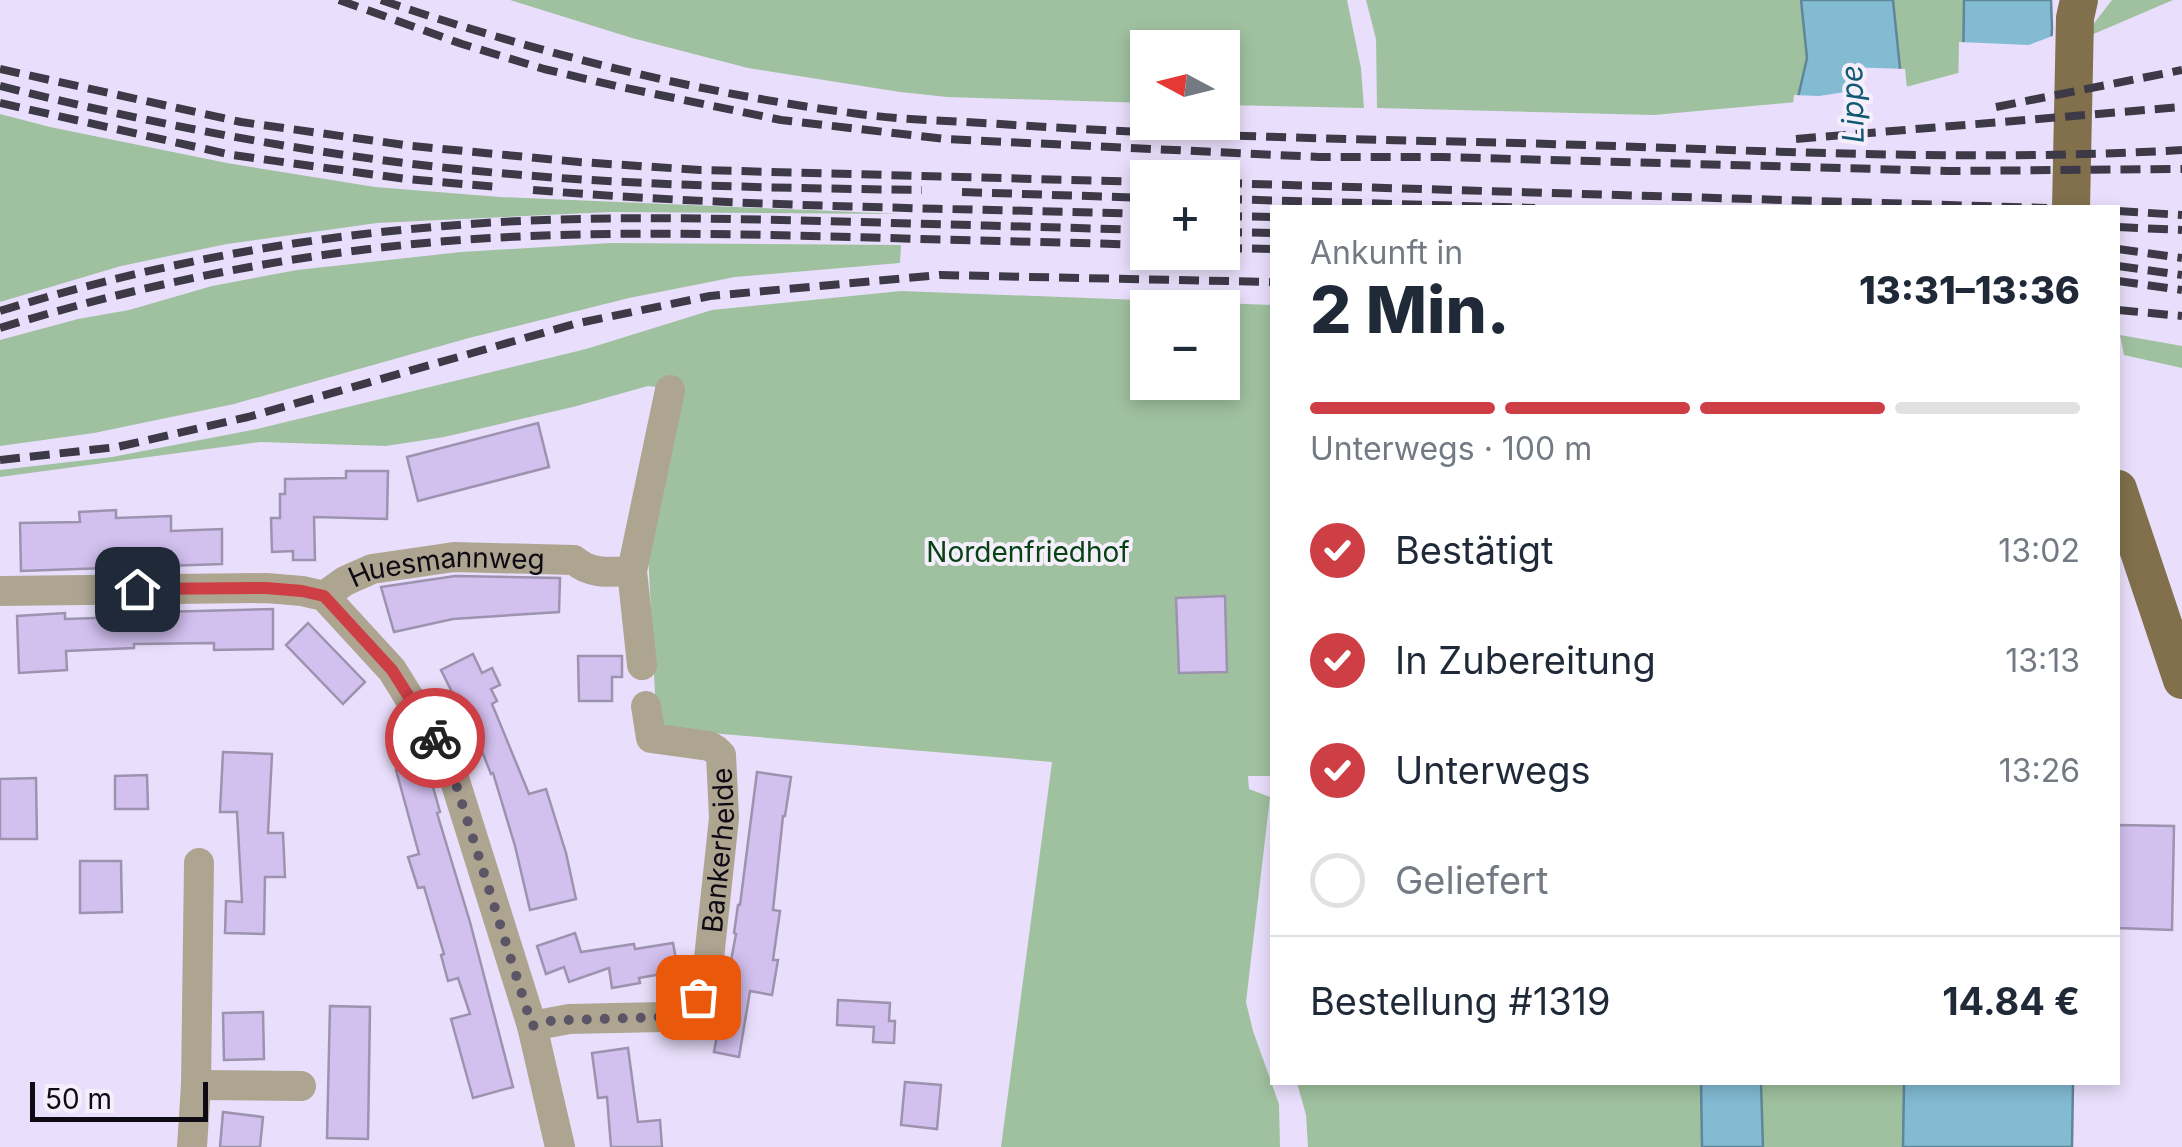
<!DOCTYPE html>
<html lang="de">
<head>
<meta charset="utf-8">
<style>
	body { margin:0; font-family:Inter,sans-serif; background:#f6f6f7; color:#1f2937; height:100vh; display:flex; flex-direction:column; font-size:38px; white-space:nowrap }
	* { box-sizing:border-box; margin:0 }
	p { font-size:32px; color:#747a83 }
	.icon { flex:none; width:55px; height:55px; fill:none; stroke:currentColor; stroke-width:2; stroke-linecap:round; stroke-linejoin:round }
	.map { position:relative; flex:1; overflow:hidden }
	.drawer { position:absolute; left:1270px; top:205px; width:850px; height:880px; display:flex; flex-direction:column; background:#fff; border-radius:0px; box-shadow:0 5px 15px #0003 }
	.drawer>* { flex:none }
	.needle { width:65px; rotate:277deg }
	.controls { position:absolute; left:1130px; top:30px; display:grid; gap:20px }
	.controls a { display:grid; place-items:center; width:110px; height:110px; border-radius:0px; background:#fff; box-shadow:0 5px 15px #0003; font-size:50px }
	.scale { position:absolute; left:30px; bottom:25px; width:178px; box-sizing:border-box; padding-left:10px; border:5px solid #0f0b15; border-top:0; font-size:28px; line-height:35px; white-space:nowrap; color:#0f0b15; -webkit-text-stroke:8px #f4effb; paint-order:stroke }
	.pin { position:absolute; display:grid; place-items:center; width:85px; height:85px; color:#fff; margin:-42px; border-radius:20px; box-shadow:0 5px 15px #0006 }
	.courier { position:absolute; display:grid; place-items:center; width:100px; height:100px; margin:-50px; border:8px solid #ce3f45; border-radius:50%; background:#fff; color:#222; box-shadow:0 2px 12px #0007 }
	.head em { font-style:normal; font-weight:800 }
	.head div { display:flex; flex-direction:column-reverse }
	.head { display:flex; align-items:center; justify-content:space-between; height:170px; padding:0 40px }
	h1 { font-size:65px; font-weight:800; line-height:75px }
	.bar { display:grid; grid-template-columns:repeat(4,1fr); gap:15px 10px; align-content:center; height:120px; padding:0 40px }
	.bar i { height:12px; border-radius:8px; background:#e0e1e3 }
	.bar .on { background:#ce3f45 }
	.bar p { grid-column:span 4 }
	.line { display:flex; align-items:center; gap:25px; padding:0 40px; border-top:2px solid #e0e1e3 }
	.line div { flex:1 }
	ol { padding:0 40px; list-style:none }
	li { display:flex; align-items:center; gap:30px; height:110px }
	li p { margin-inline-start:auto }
	li .icon { padding:10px; border-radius:50%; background:#ce3f45; color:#fff; stroke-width:4 }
	li:last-child { color:#747a83 }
	li i { width:55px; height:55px; border:5px solid #e0e1e3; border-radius:50% }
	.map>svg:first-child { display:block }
	.green { fill:#a0c1a0; fill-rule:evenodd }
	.water { fill:#83bbd3; stroke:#60869a; stroke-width:2.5 }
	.pier { fill:#e9dffc }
	.building { fill:#d2c0ef; stroke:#9d93af; stroke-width:2.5 }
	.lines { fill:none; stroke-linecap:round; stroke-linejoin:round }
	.minor { stroke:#aea591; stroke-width:30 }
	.major { stroke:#81704b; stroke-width:38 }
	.rail { stroke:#3e3947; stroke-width:8; stroke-dasharray:20 10; stroke-linecap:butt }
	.done { stroke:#5b5566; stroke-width:10; stroke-dasharray:0 18 }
	.route { stroke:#ce3f45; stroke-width:12 }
	.labels { text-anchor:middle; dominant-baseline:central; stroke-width:8; stroke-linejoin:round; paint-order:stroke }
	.park-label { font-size:28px; fill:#074212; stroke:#f4effb }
	.street-label { font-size:28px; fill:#0f0b15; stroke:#f4effb }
	.water-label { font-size:30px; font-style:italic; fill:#115972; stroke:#f4effb }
</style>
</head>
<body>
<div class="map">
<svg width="2182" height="1147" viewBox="0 0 2182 1147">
	<rect width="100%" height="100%" fill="#e9dffc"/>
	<g class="green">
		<polygon points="510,0 1347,0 1361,68 1364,108 1223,105 1222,48 1148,48 1147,103 947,97 900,92 748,68 632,38"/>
		<polygon points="1366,0 1800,0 1807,58 1797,102 1654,115 1377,108 1376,39"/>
		<polygon points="1893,0 1964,0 1962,72 1902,88"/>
		<polygon points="2112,0 2173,0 2082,39"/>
		<polygon points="0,114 50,127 227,163 375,187 500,197 901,214 611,212 377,223 227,244 121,266 0,302"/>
		<polygon points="611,243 901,245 900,263 735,277 629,298 469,338 234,404 94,433 0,446 0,340 78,319 129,310 212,286 297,270 461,252"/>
		<path d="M901,291L1272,305V776H1248L1249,789L1270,797L1246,1002L1253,1031L1279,1104L1280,1147H1001L1052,762L663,729L656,715L648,551L681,390L648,386L573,407L444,437L386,446L260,442L0,477V470L112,457L257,429L586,349L712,310ZM1148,308H1222V382H1148Z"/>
		<polygon points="2120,335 2182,346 2182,368 2124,355"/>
		<polygon points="1297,1083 1701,1083 1702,1147 1308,1147 1306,1115"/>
		<polygon points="1761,1083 1904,1083 1903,1147 1763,1147"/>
	</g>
	<g class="water">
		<polygon points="1801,0 1893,0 1902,88 1787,208 1797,102 1807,58"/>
		<polygon points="1964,0 2051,0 2052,28 2044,207 1961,208"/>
		<polygon points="1701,1083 1761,1083 1763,1147 1702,1147"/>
		<polygon points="1904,1083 2073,1083 2072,1147 1903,1147"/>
	</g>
	<g class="pier">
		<polygon points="2057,26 2049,208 1956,208 1959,42 2029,45 2055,35"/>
		<polygon points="1846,67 1905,69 1907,88 1902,208 1782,208 1794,95 1819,96 1845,92"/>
	</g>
	<g class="building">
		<polygon points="538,423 549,467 418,501 407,457"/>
		<polygon points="346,471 388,471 387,519 314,517 315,560 293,560 293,551 272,552 271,518 280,518 280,494 285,494 285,479 346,478"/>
		<polygon points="116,510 116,518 171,516 171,531 222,529 222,564 21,571 20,523 80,522 79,512"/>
		<polygon points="455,576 560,578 559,612 453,619 394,632 381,587"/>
		<polygon points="1225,596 1227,672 1179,673 1176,598"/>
		<polygon points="273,609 273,649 214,650 214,643 134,644 134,648 66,651 67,670 19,673 17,616 65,613 65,619 160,616 160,612"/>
		<polygon points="308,623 365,682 343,704 286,645"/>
		<polygon points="473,654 482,673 492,668 500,685 491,689 497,701 492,704 529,794 546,789 566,853 576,899 530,910 515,846 493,773 491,774 468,716 465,718 441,670"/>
		<polygon points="578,656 622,656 622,677 612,677 612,701 579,701"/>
		<polygon points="223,752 272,754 268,833 283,833 285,877 265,877 264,934 225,933 226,901 242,902 237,812 220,812"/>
		<polygon points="426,762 440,812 437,813 470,922 513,1087 473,1098 451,1019 470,1014 458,978 448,981 441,955 444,954 424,887 418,888 408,857 419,854 396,770"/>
		<polygon points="757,772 791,777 785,816 783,816 773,910 780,911 773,960 778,960 772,995 750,991 739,1057 714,1052 736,934 734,933 738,905 740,905"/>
		<polygon points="147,775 148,809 115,809 115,776"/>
		<polygon points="36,778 37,839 0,839 0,779"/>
		<polygon points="2118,825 2174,826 2172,930 2118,928"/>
		<polygon points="80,861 121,861 122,912 80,913"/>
		<polygon points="575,933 581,952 634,944 635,949 673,943 678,971 639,978 640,983 612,988 609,968 569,982 564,967 546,974 537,946"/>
		<polygon points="838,1000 890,1003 889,1021 895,1021 894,1043 873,1042 874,1027 837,1025"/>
		<polygon points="330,1006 370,1007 368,1139 327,1138"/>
		<polygon points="263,1012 264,1059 224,1060 223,1013"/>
		<polygon points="628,1048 638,1122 660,1120 662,1147 611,1147 607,1097 598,1098 592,1053"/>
		<polygon points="905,1082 941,1085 937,1129 901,1125"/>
		<polygon points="223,1112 263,1117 260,1147 220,1147"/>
	</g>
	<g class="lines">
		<g class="minor">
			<polyline points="0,591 266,588 302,591 324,596 392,670 449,762 532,1026 560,1147"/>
			<path id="s1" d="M324,596L345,581L372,569L454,557L574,560C591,575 611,572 632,571"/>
			<polyline points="642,665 632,571 670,390"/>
			<path id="s2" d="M532,1026L569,1019L662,1017C691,1012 695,1001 707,977L724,818L721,755L716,750L709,746L651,738L646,706"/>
			<polyline points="196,1085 301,1086"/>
			<polyline points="192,1147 196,1085 199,863"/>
		</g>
		<g class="major">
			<polyline points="2071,208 2075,18 2079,0"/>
			<polyline points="2118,489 2182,680"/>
		</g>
		<g class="rail">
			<polyline points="339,0 462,44 544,69 616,86 781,120 945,139 1319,157 1443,157 1948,171 2182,169"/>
			<path d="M381,0C537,53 696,93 859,114C911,121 963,121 1014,125C1181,136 1349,139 1516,143C1738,149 1961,163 2182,150"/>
			<polyline points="0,69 241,122 412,146 579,162 700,170 1148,182"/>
			<path d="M0,86C164,127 330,158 499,173C639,186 781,188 922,190"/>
			<polyline points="0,103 232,155 406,179 498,187"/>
			<polyline points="1996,107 2182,70"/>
			<polyline points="1796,139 2182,107"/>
			<polyline points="1222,183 2047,208"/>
			<path d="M533,190C737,207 943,208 1148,214"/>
			<polyline points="962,192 1148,198"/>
			<polyline points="1222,199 1535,208"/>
			<polyline points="2118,211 2182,215"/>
			<polyline points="1222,216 1272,217"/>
			<polyline points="2118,227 2182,230"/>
			<polyline points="1222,232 1272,233"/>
			<polyline points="1222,248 1272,249"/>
			<polyline points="2118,249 2182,258"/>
			<polyline points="2118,266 2182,275"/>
			<polyline points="2118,281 2182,290"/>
			<polyline points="2118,310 2182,316"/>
			<path d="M0,311C145,266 294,238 445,226C570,215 697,218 822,221C931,224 1039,227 1148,230"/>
			<path d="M0,328C158,279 324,248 490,238C611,231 732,234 853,237C951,240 1049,242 1148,245"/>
			<polyline points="0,460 117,447 248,417 574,324 710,296 940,275 1272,282"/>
		</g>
	</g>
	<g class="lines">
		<polyline class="done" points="435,738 449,762 532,1026 550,1021 569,1020 662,1017 684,1011 698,997"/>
		<polyline class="route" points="137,589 266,588 302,591 324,596 392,670 435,738"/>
	</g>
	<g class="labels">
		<g class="park-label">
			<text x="1028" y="552">Nordenfriedhof</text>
		</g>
		<g class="street-label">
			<text stroke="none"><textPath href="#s1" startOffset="130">Huesmannweg</textPath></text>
			<text stroke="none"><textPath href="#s2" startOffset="322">Bankerheide</textPath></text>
		</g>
		<g class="water-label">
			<text transform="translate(1852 104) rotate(-91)">Lippe</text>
		</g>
	</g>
</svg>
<div class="controls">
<a><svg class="needle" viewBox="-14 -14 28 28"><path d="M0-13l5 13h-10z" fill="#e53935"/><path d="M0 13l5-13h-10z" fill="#747a83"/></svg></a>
<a>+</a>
<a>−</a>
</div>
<div class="scale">50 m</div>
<div class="pin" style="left:698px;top:997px;background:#ea580c"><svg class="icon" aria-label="bag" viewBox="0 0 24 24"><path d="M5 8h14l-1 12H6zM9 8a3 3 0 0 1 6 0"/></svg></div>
<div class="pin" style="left:137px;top:589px;background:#1f2937"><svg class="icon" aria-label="home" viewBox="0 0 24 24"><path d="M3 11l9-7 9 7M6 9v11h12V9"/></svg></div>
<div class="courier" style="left:435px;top:738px"><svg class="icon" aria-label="bike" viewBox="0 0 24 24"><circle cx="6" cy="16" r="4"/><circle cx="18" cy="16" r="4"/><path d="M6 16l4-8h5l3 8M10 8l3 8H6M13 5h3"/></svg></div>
<section class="drawer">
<div class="head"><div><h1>2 Min.</h1><p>Ankunft in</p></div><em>13:31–13:36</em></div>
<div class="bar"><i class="on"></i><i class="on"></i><i class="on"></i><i></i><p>Unterwegs · 100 m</p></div>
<ol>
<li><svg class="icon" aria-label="check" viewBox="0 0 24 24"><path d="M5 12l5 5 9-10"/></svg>Bestätigt<p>13:02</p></li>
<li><svg class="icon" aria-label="check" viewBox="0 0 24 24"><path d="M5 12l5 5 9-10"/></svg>In Zubereitung<p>13:13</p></li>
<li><svg class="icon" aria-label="check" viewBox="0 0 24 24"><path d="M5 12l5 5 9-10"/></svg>Unterwegs<p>13:26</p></li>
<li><i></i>Geliefert</li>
</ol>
<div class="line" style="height:130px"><div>Bestellung #1319</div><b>14.84 €</b></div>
</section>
</div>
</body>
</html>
